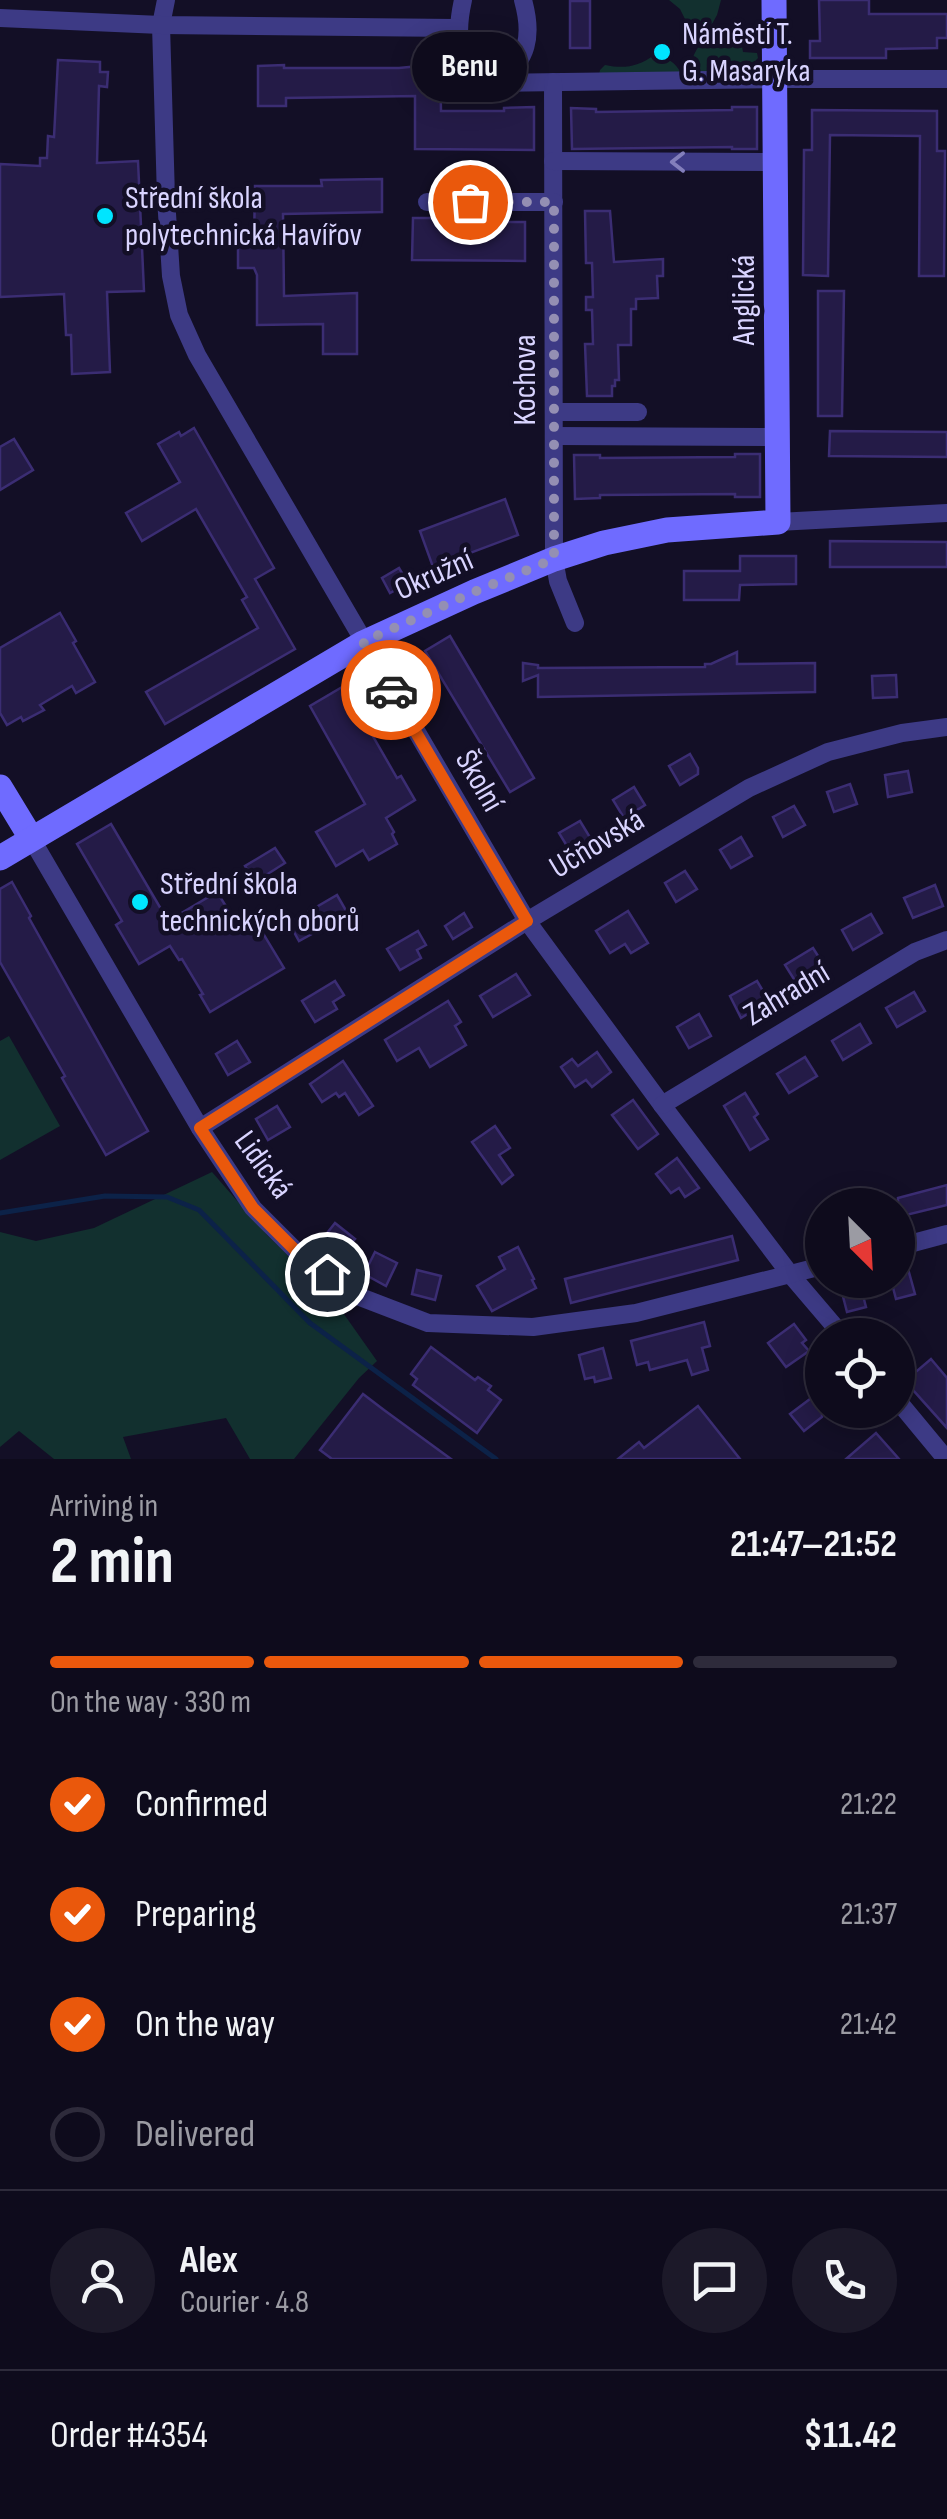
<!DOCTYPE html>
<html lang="en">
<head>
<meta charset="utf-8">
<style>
	body { margin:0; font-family:"Sofia Sans Condensed",sans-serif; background:#1c1929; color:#f1f3f6; height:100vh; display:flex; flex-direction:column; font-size:38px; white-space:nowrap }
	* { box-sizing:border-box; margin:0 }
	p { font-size:32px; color:#9b9ba3 }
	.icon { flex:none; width:55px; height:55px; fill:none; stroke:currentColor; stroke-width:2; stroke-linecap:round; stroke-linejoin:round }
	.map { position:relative; height:1459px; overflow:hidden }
	.sheet { display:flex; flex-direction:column; background:#0e0b1c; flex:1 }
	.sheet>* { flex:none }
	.needle { width:65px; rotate:156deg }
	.controls { position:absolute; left:805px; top:1188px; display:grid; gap:20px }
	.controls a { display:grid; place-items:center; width:110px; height:110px; border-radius:50%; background:#0e0b1c; box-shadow:0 5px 25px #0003,0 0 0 2px #2e2b3b; font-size:50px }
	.pin { position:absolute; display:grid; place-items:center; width:85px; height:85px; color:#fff; margin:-42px; border:5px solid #fff; border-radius:50%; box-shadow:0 2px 10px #0007 }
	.courier { position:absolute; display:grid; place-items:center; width:100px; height:100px; margin:-50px; border:8px solid #ea580c; border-radius:50%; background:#fff; color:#222; box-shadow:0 2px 12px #0007 }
	.bubble { position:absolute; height:70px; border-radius:35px; background:#0e0b1c; box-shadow:0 5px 25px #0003,0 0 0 2px #2e2b3b; font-size:32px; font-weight:700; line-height:70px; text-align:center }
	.overview em { font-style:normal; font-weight:700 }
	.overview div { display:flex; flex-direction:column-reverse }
	.overview { display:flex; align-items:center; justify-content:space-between; height:170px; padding:0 50px }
	h1 { font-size:65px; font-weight:700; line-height:75px }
	.bar { display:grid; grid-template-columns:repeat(4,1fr); gap:15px 10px; align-content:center; height:120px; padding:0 50px }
	.bar i { height:12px; border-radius:8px; background:#2e2b3b }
	.bar .on { background:#ea580c }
	.bar p { grid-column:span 4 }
	.line { display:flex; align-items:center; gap:25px; padding:0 50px; border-top:2px solid #2e2b3b }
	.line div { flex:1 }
	.round { display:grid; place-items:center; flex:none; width:105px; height:105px; border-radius:52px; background:#1c1929 }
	ol { padding:0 50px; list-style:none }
	li { display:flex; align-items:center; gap:30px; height:110px }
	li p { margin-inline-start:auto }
	li .icon { padding:10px; border-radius:50%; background:#ea580c; color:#fff; stroke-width:4 }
	li:last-child { color:#9b9ba3 }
	li i { width:55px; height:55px; border:5px solid #2e2b3b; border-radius:50% }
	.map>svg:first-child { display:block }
	.green { fill:#12302f }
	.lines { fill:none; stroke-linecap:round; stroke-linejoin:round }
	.stream { stroke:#0c2248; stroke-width:5 }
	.building { fill:#241b47; stroke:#3b2d73; stroke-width:2.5 }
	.street { stroke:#3d3a85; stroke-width:18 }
	.secondary { stroke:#6f6bff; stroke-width:25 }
	.oneway { stroke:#837fbc }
	.done { stroke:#948fb3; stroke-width:10; stroke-dasharray:0 18 }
	.route { stroke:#ea580c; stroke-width:12 }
	.poi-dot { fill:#00e5ff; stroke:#130f26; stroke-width:4 }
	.labels { text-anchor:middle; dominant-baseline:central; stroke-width:9; stroke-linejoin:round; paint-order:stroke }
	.poi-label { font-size:32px; fill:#d9d4ff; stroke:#130f26; text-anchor:start }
	.street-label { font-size:32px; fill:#d9d4ff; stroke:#130f26 }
</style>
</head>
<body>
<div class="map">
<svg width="947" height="1459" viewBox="0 0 947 1459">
	<rect width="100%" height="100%" fill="#130f26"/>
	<g class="green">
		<polygon points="669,0 721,0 717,15 712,24 697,24 685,19 680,9"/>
		<path d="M716,32L725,38L741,41L743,52L757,53L758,58L744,73L688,72C693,55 699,39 716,32Z"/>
		<path d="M654,55C667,57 675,62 681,73L599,75L600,70L605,65C624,69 638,67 654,55Z"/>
		<polygon points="9,1036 60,1126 0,1160 0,1041"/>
		<polygon points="212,1172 267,1235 334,1300 377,1361 359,1378 294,1459 250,1459 226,1418 123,1437 131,1459 54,1459 19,1431 0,1447 0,1232 36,1241 94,1228"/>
	</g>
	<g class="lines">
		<polyline class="stream" points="0,1213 105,1196 167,1197 199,1210 310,1323 496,1459"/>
	</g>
	<g class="building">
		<polygon points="819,0 869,0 869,14 947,14 947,38 937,38 937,48 886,49 886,58 810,58 810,41 820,41"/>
		<rect x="570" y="1" width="20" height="47"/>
		<polygon points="58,60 100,62 100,72 108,72 107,87 99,86 97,163 138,161 144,291 107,292 110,372 72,374 71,335 66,335 64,294 0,297 0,164 40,166 40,158 47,158 48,136 54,137"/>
		<polygon points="440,64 441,111 504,111 504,108 534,107 534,150 415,149 415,96 286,98 286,106 258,106 258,66 284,65 284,68 399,68"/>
		<polygon points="732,107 757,107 757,149 732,149 732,147 572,149 571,108 596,109 596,112 732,110"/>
		<polygon points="812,110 937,111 937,151 945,151 944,276 919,276 920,136 830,135 828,276 803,275 804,150 812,150"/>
		<polygon points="382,179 382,212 283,214 284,296 357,293 357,354 323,354 323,324 257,325 257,275 254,268 238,268 238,242 254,242 255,186 322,186 321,180"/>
		<polygon points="585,211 610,211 614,262 663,259 663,276 657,276 658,298 636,299 636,309 631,309 631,345 618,345 619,380 615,380 615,386 612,386 612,396 587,396 585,344 593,344 592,310 586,310 586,297 593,297 592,263 586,263"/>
		<polygon points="413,218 491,218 491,222 525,222 525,261 412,260"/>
		<polygon points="818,291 844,291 842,416 818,416"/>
		<polygon points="194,428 274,568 255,579 295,649 165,724 146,692 258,628 242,600 247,597 196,509 142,541 126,513 180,482 158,444 179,432 181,436"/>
		<polygon points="830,431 947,432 947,457 829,456"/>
		<polygon points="14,439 33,470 0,490 0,447"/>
		<polygon points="735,454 760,454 760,497 735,497 735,494 600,495 600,498 575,499 574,455 600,455 600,458 735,457"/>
		<polygon points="505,499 518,535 433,567 420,531"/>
		<polygon points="830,541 947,542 947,567 830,567"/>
		<polygon points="740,556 796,556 796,584 740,585 739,600 684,600 684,571 740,571"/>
		<polygon points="399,568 408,583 390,593 382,578"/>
		<polygon points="60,613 76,641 73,643 95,682 76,693 72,686 40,705 44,710 23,721 21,717 7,725 0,713 0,648"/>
		<polygon points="450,636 534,778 510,792 425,651"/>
		<polygon points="737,652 737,664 815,663 815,692 538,697 538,675 523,681 523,663 538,665 538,668 705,667 705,664 711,664"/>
		<polygon points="896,675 897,697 873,698 872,676"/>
		<polygon points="344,686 397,778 401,776 415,800 386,818 394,832 392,834 397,844 369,860 363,850 336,866 316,832 365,804 310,706"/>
		<polygon points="690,754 698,768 698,774 680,785 669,766"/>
		<polygon points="908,771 912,792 888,797 885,775"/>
		<polygon points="850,784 857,804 834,812 827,792"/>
		<polygon points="634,787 645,805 624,818 613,800"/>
		<polygon points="794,806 805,825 783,837 773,817"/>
		<polygon points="580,821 591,839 570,851 559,833"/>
		<polygon points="111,824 168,921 217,892 237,924 252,915 284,968 210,1012 200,995 203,994 182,959 179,960 170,946 139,964 116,925 122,921 77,844"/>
		<polygon points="741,837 752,856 731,868 720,850"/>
		<polygon points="275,848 285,863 255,882 245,866"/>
		<polygon points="685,871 697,889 676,902 665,883"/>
		<polygon points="12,882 31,916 29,918 148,1131 106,1155 62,1078 65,1076 0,962 0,889"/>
		<polygon points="935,885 943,906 913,918 904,898"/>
		<polygon points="337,895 348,914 299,941 289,923"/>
		<polygon points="628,911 648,943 631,953 625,944 610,953 596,931"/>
		<polygon points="464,913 472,927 453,939 445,926"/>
		<polygon points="871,914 882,933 853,950 842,930"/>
		<polygon points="418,931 426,945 417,950 421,958 400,970 387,949"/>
		<polygon points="813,948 825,967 797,984 785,965"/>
		<polygon points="516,974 530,995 493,1017 480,996"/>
		<polygon points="335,981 344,995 333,1002 337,1009 315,1022 302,1001"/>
		<polygon points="757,981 769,1001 741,1018 730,996"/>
		<polygon points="914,992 925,1011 897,1027 886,1008"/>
		<polygon points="448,1001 461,1022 455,1026 466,1045 430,1067 419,1048 397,1061 385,1040"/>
		<polygon points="699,1014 711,1036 689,1048 677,1027"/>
		<polygon points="860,1024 871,1043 843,1060 832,1041"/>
		<polygon points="237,1041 250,1062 228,1075 216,1054"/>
		<polygon points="597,1052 611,1072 592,1087 586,1080 575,1087 561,1067 572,1059 578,1066"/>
		<polygon points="805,1057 817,1076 789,1093 777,1074"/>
		<polygon points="343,1061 373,1106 359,1115 345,1093 339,1097 336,1093 322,1102 310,1084"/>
		<polygon points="745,1093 758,1114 754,1117 768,1139 750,1150 724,1106"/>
		<polygon points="633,1100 658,1134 638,1149 612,1115"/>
		<polygon points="277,1106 290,1127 268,1140 256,1119"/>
		<polygon points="495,1126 510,1148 499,1155 513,1175 502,1184 472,1142"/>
		<polygon points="677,1158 699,1188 685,1197 679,1188 671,1193 656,1174"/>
		<polygon points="947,1185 947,1205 898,1217 898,1198"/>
		<polygon points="335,1223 355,1239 339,1257 320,1242"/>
		<polygon points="732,1236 738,1260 571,1303 565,1279"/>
		<polygon points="518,1247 534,1279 532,1280 536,1288 492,1311 477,1286 505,1269 499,1257"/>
		<polygon points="375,1252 397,1263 386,1286 364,1274"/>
		<polygon points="905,1258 915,1294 896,1299 891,1280 898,1280 898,1259"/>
		<polygon points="417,1270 441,1276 435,1300 412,1294"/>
		<polygon points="859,1280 866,1307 847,1312 840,1285"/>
		<polygon points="704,1322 710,1346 702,1348 708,1370 692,1375 687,1360 650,1370 648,1362 637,1365 631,1341"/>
		<polygon points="794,1324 806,1340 802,1343 809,1351 786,1367 768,1343"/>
		<polygon points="431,1347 475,1380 478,1377 491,1386 488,1390 501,1400 477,1433 413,1385 417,1379 411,1374"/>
		<polygon points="603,1348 611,1378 595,1382 594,1377 585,1379 579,1355"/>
		<polygon points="931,1359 947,1378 947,1428 905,1381"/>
		<polygon points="822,1390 822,1417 804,1431 790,1414"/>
		<polygon points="363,1394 384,1410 451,1459 332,1459 320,1450"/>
		<polygon points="698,1406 740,1459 618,1459 639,1442 644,1448"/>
		<polygon points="876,1433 899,1459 846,1459"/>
	</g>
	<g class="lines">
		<g class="street">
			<polyline points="166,0 161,25 166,198 171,276 179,315 197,355 527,921 662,1105 790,1274 842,1335"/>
			<path d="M463,0C454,40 458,64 498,83L776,79H947"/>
			<polyline points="0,18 161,25 456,28"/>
			<path d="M498,82C528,60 533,36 523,0"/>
			<polyline points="553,82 554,559 558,581 575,623"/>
			<polyline points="553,161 776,162"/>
			<polyline points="427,202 554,202"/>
			<polyline points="555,412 638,412"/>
			<polyline points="555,436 777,437"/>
			<polyline points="778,522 947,513"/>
			<polyline points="31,838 200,1128 253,1208 299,1254 355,1295 428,1323 533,1327 636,1313 822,1266"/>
			<polyline points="662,1105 915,952 947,940"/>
			<polyline points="200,1128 527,921 749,788 828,752 902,733 947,727"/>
			<polyline points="898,1247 947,1234"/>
			<polyline points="898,1401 946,1459"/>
		</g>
		<g class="secondary">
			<polyline points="0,787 31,838"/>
			<polyline points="0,858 363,643 474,592 554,559 604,543 667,530 778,522 774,0"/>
		</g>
	</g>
	<defs><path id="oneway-chevron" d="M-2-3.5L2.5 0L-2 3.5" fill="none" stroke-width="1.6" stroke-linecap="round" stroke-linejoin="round" transform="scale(2.5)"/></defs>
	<use class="oneway" href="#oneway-chevron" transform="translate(678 162) rotate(-180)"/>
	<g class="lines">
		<polyline class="done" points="391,690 363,642 474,592 554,559 554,202 470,202"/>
		<polyline class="route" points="327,1274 299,1254 253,1208 200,1128 527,921 391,690"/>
	</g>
	<g class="poi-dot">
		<circle cx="662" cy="52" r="10"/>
		<circle cx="105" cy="216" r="10"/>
		<circle cx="140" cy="902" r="10"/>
	</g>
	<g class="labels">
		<g class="poi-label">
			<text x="682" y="34">Náměstí T.<tspan x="682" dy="37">G. Masaryka</tspan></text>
			<text x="125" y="198">Střední škola<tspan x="125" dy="37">polytechnická Havířov</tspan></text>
			<text x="160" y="884">Střední škola<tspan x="160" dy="37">technických oborů</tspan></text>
		</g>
		<g class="street-label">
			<text transform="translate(744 300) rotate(-90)">Anglická</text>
			<text transform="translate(525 380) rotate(-90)">Kochova</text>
			<text transform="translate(434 575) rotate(-24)">Okružní</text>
			<text transform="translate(479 781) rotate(60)">Školní</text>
			<text transform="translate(597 844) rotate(-31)">Učňovská</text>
			<text transform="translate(787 994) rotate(-31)">Zahradní</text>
			<text transform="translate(263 1165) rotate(54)">Lidická</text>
		</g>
	</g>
</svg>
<div class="controls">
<a><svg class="needle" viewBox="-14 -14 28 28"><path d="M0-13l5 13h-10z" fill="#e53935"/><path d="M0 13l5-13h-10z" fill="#9b9ba3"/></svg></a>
<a><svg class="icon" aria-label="locate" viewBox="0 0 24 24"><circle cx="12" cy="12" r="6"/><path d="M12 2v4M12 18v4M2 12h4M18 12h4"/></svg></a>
</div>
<div class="pin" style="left:470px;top:202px;background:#ea580c"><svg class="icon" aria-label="bag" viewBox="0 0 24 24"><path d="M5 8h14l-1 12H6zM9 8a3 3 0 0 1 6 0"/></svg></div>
<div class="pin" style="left:327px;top:1274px;background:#1f2937"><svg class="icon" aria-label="home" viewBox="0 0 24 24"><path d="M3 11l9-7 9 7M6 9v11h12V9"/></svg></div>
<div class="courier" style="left:391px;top:690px"><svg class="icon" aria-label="car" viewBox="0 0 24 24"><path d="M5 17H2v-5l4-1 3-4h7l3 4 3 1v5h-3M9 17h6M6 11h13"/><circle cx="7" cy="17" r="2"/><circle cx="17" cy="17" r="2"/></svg></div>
<div class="bubble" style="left:412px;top:32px;width:115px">Benu</div>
</div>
<section class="sheet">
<div class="overview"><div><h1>2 min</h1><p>Arriving in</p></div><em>21:47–21:52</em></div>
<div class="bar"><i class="on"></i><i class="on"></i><i class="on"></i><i></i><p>On the way · 330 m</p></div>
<ol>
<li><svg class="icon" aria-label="check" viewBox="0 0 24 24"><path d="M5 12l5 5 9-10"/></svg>Confirmed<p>21:22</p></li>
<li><svg class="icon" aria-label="check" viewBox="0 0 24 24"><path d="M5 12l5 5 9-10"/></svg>Preparing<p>21:37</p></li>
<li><svg class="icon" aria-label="check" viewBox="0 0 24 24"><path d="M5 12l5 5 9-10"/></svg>On the way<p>21:42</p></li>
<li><i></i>Delivered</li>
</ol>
<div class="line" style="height:180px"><a class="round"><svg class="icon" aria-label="person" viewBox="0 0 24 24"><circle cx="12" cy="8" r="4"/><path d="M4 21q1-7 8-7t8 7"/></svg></a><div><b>Alex</b><p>Courier · 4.8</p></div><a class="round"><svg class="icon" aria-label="chat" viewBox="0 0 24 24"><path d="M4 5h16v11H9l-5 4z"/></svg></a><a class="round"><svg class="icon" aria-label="phone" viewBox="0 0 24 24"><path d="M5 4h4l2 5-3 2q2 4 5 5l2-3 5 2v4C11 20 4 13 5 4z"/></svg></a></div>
<div class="line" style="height:130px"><div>Order #4354</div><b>$11.42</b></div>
</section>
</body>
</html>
